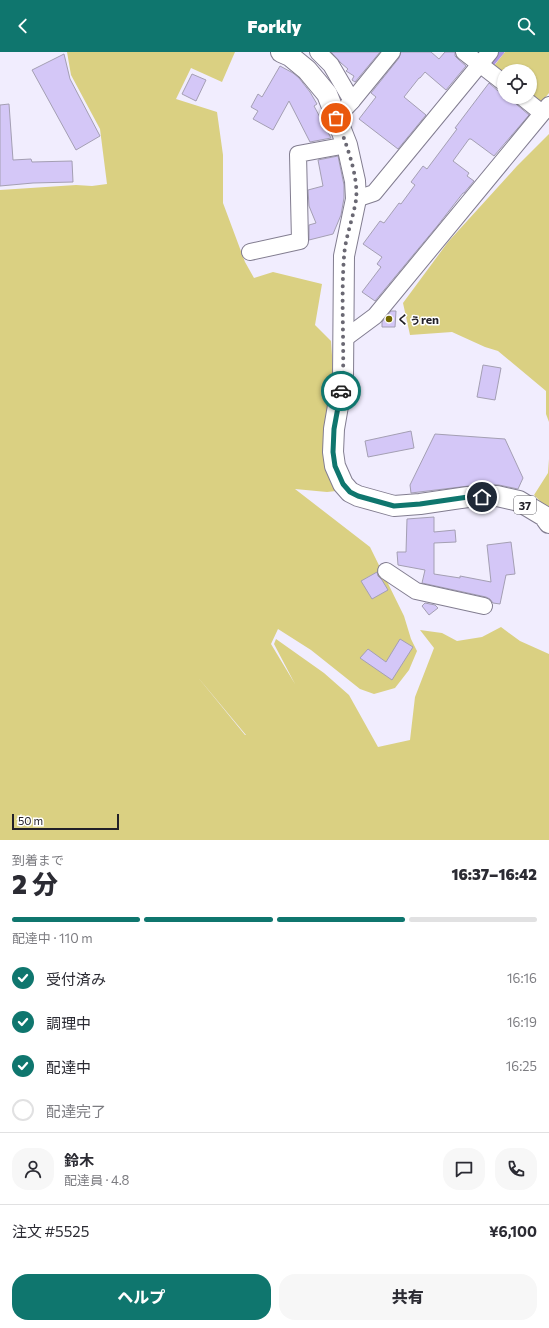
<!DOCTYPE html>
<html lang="ja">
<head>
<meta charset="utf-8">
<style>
	body { margin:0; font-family:Commissioner,"Noto Sans JP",sans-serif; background:#f7f7f7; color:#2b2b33; height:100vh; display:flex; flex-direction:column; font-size:15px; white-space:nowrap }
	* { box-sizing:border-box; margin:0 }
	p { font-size:13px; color:#7c7c81 }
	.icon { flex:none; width:22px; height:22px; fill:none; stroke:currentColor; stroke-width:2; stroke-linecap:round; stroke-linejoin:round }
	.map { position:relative; height:788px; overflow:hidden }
	.details { display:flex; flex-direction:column; background:#fff; flex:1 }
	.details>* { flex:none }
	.buttons { position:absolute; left:497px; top:12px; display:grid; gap:8px }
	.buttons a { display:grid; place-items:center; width:40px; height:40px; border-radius:50%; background:#fff; box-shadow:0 1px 3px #0004; font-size:20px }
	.scale { position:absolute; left:12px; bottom:10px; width:107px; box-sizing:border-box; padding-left:4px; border:2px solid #222028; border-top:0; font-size:11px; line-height:14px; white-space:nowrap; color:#222028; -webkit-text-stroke:3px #fff; paint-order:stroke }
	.pin { position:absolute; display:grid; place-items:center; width:34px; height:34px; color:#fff; margin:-17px; border:2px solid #fff; border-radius:50%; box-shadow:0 1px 4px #0007 }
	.courier { position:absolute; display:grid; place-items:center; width:40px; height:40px; margin:-20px; border:3px solid #0f766e; border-radius:50%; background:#fff; color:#222; box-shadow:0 1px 5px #0007 }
	.summary em { font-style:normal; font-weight:800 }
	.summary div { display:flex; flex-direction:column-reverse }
	.summary { display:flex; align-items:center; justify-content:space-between; height:68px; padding:0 12px }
	h1 { font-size:26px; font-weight:800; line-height:30px }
	.bar { display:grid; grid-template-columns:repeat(4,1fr); gap:6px 4px; align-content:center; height:48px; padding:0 12px }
	.bar i { height:5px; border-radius:3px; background:#e1e1e2 }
	.bar .current { background:#0f766e }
	.bar p { grid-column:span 4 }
	.line { display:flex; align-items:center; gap:10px; padding:0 12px; border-top:1px solid #e1e1e2 }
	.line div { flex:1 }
	.round { display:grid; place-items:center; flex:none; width:42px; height:42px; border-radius:16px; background:#f7f7f7 }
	ol { padding:0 12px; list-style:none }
	li { display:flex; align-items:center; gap:12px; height:44px }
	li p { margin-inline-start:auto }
	li .icon { padding:4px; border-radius:50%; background:#0f766e; color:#fff; stroke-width:4 }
	li:last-child { color:#7c7c81 }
	li i { width:22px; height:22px; border:2px solid #e1e1e2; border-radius:50% }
	.cta { display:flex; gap:8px; margin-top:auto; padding:8px 12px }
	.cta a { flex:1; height:46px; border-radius:16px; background:#0f766e; color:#fff; font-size:16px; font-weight:800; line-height:46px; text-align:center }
	.cta a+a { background:#f7f7f7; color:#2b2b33 }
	header { display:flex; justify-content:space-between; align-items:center; height:52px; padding:0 12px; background:#0f766e; color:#fff; font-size:18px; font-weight:800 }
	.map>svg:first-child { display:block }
	.green { fill:#dad082; fill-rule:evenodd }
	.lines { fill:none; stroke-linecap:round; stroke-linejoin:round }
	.stream { stroke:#ae97e3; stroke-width:4.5 }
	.building { fill:#d4c7f7; stroke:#a49fb3 }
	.minor-casing { stroke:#827d90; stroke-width:18 }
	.major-casing { stroke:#827d90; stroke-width:22 }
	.minor { stroke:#fff; stroke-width:16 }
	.major { stroke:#fff; stroke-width:20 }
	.done { stroke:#6a6873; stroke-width:4; stroke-dasharray:0 7.2 }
	.route { stroke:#0f766e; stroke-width:5 }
	.poi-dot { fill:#736800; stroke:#fff; stroke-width:1.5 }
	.labels { text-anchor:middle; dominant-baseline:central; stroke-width:3; stroke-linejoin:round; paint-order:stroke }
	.shield { fill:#fff; stroke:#646368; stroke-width:1 }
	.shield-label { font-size:11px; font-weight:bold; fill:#222028 }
	.poi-label { font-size:12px; font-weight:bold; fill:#222028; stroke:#fff; text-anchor:start }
</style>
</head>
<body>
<header><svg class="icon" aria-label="back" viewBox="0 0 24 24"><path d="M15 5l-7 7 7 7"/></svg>Forkly<svg class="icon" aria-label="search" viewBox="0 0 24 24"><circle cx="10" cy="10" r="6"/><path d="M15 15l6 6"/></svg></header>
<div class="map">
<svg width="549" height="788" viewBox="0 0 549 788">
	<rect width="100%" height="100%" fill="#f1edfe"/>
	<g class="green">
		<path d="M67,0H235L222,30L191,16L176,47L217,60L223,103V151L245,210L254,226L273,220L322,232L315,273L331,289L334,332L324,402L336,439L327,440L295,437L370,495L404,564L411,587L417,599L409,618L395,636L374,642L360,637L311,598L278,577L271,592L295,632L274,592L276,587L324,621L349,643L378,695L410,688L415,645L434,596L420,578L442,581L457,589L482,585L501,575L520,589L549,602V788H0V138L76,133L92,134L107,132L100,77L71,23ZM196,623L246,683H245Z"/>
		<polygon points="505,0 549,0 549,41 539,53 530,45 530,19 504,19 504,24 493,15"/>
		<polygon points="549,82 549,370 546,362 546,339 498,299 485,295 452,280 410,283 403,251 448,190 517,114"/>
		<polygon points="549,407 549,458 534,443 548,421"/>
	</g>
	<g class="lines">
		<polyline class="stream" points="492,12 502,0"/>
	</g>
	<g class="building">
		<polygon points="331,0 380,0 355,30 352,28 354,24 346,19 348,17 341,11"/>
		<polygon points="401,0 431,0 439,7 445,0 455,0 455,4 458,7 466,14 446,38 425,20 420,26 419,26 404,45 426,63 398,97 359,67 376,45 371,41 399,6"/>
		<polygon points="64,2 70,27 100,84 76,98 32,18"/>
		<polygon points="280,14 293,21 299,26 310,40 317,52 314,54 331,86 310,90 289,49 273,78 253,67 258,59 251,55 258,42 262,45"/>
		<polygon points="192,22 206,28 196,49 182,42"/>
		<polygon points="489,31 498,39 504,40 504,45 511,45 516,52 529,63 494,104 471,87 469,87 453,109 469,121 467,124 474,129 464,141 463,141 438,173 375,249 362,240 381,215 377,212 382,205 363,192 380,169 384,171 399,151 401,152 415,133 411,130 423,114 427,117 457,77 455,76"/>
		<polygon points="9,52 13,108 31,107 32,110 72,109 73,130 33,131 0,134 0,53"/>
		<polygon points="338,104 344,133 344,146 341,163 333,182 309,188 309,173 316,171 309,154 308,138 323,134 318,108"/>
		<polygon points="391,259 396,259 395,275 382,275 382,270"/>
		<polygon points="483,313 501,316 495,348 477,345"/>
		<polygon points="411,379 414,396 368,405 365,389"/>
		<polygon points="435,382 505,387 523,426 518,437 499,433 485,432 411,441 410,433"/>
		<polygon points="434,465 434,480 455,478 456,490 434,491 434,522 460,526 460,524 491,530 487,493 511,490 515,522 506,523 500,552 493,551 490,547 486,545 422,531 425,518 398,513 397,500 406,500 407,467"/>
		<polygon points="377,520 378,524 382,528 388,538 372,547 361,529"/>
		<polygon points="425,551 435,553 438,556 429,563 422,554"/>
		<polygon points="400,587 413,595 392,628 360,606 368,597 386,610"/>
	</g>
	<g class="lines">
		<defs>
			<g id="minor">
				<polyline points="318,0 331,13 352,49"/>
				<polyline points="464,0 504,31"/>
				<polyline points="522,45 542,61"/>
				<polyline points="336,66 352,49 392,0"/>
				<polyline points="356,147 374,141 490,0"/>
				<polyline points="250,200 300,189 298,102 347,93"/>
				<polyline points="344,287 375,264 549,53"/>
				<polyline points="386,519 416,539 484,554"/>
			</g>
			<polyline id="major" points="281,0 290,4 307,18 327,42 347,93 355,129 356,147 344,204 343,325 334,377 333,400 335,414 343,432 350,440 358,444 394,454 420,452 468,445 497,444 519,449 544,464 549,471"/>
		</defs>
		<use href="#minor" class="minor-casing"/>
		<use href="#major" class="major-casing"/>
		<use href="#minor" class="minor"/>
		<use href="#major" class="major"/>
	</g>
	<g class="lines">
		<path class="done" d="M336,66C345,88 359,124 356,148C353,167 345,186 344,205C341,245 344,285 343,325L341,339"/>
		<polyline class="route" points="341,339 334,377 333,400 335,414 343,432 350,440 358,444 394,454 420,452 468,445 482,445"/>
	</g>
	<circle class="poi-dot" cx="389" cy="267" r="4"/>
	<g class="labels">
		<rect class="shield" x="514" y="444" width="22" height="18" rx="3"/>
		<g class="shield-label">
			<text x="525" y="453">37</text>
		</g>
		<g class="poi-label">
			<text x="397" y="267">くぅren</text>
		</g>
	</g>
</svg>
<div class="buttons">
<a><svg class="icon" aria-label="locate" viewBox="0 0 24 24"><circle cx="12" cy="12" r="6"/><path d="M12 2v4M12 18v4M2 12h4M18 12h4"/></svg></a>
</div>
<div class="scale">50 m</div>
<div class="pin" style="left:336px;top:66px;background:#ea580c"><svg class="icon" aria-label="bag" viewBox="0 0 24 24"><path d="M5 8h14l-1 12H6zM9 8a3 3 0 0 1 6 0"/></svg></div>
<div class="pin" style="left:482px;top:445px;background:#1f2937"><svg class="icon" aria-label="home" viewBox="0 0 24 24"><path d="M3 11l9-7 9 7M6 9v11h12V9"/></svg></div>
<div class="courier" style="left:341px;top:339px"><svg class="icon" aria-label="car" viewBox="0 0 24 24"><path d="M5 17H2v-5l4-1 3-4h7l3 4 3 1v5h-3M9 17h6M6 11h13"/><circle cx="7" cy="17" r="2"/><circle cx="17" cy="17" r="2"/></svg></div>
</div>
<section class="details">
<div class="summary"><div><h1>2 分</h1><p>到着まで</p></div><em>16:37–16:42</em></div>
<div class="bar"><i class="current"></i><i class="current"></i><i class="current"></i><i></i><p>配達中 · 110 m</p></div>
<ol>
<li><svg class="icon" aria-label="check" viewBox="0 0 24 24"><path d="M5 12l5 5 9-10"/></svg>受付済み<p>16:16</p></li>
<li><svg class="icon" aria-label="check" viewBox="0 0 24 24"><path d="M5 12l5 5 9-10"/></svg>調理中<p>16:19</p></li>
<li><svg class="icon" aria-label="check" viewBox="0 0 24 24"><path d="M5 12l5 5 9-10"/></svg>配達中<p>16:25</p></li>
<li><i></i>配達完了</li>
</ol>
<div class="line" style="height:72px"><a class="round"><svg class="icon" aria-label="person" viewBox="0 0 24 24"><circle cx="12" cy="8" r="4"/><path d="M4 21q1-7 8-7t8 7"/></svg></a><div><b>鈴木</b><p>配達員 · 4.8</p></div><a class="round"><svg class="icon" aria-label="chat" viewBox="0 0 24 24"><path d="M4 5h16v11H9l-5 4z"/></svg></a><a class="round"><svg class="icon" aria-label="phone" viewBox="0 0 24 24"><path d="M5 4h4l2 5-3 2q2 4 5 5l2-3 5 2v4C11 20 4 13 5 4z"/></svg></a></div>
<div class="line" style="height:52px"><div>注文 #5525</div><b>¥6,100</b></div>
<div class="cta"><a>ヘルプ</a><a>共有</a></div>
</section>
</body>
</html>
